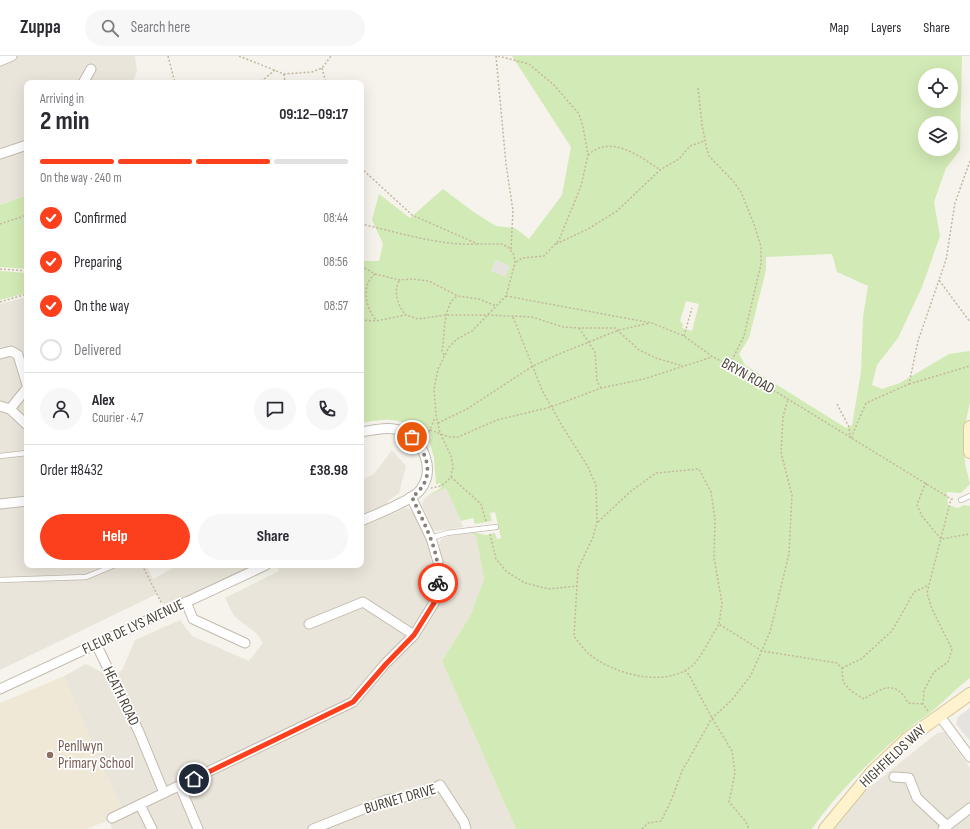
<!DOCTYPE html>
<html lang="en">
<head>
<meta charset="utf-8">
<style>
	body { margin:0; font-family:"Sofia Sans Condensed",sans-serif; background:#f7f7f7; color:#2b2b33; height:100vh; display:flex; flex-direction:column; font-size:15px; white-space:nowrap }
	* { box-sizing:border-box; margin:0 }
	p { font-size:13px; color:#7c7c81 }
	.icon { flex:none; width:22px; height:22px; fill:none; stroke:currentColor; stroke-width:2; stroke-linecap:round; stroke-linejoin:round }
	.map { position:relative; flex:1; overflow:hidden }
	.details { position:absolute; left:24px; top:24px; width:340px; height:488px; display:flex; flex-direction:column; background:#fff; border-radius:8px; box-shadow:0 4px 16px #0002 }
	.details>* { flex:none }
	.controls { position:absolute; left:918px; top:12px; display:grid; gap:8px }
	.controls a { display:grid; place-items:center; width:40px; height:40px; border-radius:50%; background:#fff; box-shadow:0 4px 16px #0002; font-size:20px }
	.pin { position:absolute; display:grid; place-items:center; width:34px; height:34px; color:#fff; margin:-17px; border:2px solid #fff; border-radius:50%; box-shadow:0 1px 4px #0007 }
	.courier { position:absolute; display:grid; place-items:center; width:40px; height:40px; margin:-20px; border:3px solid #fc3f1d; border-radius:50%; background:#fff; color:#222; box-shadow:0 1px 5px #0007 }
	.headline em { font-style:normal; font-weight:700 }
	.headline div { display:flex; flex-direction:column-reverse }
	.headline { display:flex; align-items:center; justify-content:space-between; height:68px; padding:0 16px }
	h1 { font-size:26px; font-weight:700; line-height:30px }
	.bar { display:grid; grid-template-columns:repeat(4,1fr); gap:6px 4px; align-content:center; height:48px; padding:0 16px }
	.bar i { height:5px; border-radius:3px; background:#e1e1e2 }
	.bar .on { background:#fc3f1d }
	.bar p { grid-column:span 4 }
	.line { display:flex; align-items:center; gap:10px; padding:0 16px; border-top:1px solid #e1e1e2 }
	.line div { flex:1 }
	.round { display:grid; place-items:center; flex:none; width:42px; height:42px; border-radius:21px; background:#f7f7f7 }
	ol { padding:0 16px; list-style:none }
	li { display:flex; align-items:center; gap:12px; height:44px }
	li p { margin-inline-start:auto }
	li .icon { padding:4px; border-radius:50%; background:#fc3f1d; color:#fff; stroke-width:4 }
	li:last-child { color:#7c7c81 }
	li i { width:22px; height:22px; border:2px solid #e1e1e2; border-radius:50% }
	.cta { display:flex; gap:8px; margin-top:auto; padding:8px 16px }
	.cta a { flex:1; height:46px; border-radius:24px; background:#fc3f1d; color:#fff; font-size:16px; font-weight:700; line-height:46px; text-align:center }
	.cta a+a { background:#f7f7f7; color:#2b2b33 }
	header { display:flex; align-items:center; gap:24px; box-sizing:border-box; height:56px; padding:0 20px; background:#fff; border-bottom:1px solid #e1e1e2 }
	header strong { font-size:19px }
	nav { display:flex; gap:22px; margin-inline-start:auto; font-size:14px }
	.search { width:280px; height:36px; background:#f7f7f7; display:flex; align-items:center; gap:10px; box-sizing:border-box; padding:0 14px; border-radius:22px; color:#7c7c81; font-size:15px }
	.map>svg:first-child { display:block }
	.residential { fill:#eae5da }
	.industrial { fill:#e6e2dd }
	.education { fill:#efe8d6 }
	.green { fill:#d2eab5; fill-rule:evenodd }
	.parking { fill:#e5e3e0 }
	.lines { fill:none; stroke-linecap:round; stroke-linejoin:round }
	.service-casing { stroke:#c2bbae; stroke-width:6 }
	.minor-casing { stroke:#c2bbae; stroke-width:11 }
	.secondary-casing { stroke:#d6c79b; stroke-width:14 }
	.path { stroke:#c4b79f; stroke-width:1.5; stroke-dasharray:2 2; stroke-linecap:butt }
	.service { stroke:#fff; stroke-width:4.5 }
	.minor { stroke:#fff; stroke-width:9 }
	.secondary { stroke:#fff3cd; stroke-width:12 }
	.done { stroke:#878178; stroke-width:4; stroke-dasharray:0 7.2 }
	.route { stroke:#fc3f1d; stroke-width:5 }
	.education-dot { fill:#8d6e63; stroke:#fff; stroke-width:1.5 }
	.labels { text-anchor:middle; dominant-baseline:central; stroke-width:3.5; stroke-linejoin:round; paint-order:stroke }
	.street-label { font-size:15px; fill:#4b4439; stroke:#fff }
	.education-label { font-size:15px; fill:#785e54; stroke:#fff; text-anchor:start }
</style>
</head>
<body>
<header>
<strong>Zuppa</strong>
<div class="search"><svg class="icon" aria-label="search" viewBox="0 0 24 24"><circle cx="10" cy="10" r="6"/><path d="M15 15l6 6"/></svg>Search here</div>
<nav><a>Map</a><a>Layers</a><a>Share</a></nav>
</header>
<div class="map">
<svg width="970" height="773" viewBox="0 0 970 773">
	<rect width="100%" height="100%" fill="#f6f3ec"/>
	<g class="residential">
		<polygon points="0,0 135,0 137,15 132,27 27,27 27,139 0,149"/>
		<polygon points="27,241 27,509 146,509 153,523 179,509 254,509 165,551 157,538 0,614 0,248"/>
		<polygon points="392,394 406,410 399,437 387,446 393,458 405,452 410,453 415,460 429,490 433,514 444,514 439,489 440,484 445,481 471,476 476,480 484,523 471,558 442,605 516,773 112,773 64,620 86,608 111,621 122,614 135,584 180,564 192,580 249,605 263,587 257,578 234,560 225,542 279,515 278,512 284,509 361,509 361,424 374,418"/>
		<polygon points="446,431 463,471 436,475 433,473 422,449 423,445 426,441"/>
		<polygon points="944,676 970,712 970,773 834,773 865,735 932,681 938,677"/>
	</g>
	<polygon class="industrial" points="496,204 510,210 505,222 491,216"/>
	<polygon class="education" points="64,620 124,758 87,773 0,773 0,647"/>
	<g class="green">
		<path d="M512,0H962L960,94L946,112L934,146L940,180L922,231L898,282L877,309L872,329L882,333L900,327L949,298L970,295V346L963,379L965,408L970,428L961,437L947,436L948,449L958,452L964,449L970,450V622C956,632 945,645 931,656C924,662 916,666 909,672C876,698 835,739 812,773H516L442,605L471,558L484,523L476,480L471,476L486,479L495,477L497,483L501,482L495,456L490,457L492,465L475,468L473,462L461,465L446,432L426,441L441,432L440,427L436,429L434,402L429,384L432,381L427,376L424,378C398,361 391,362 361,367V205H379L383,188L372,164L379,138L410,162L443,133L475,157L496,170L515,172L529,183L562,139L571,91ZM925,19H951V45H925ZM925,67H951V93H925ZM832,198L837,216L868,230L863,261L861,316L852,369L846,372L745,309L739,298L749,282L766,214V201ZM496,204L510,210L505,221L491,215ZM686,245L699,248L692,275L682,272L683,268L680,265Z"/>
		<polygon points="27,139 27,213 0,211 0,149"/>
		<polygon points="0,215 27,217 27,237 0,244"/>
	</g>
	<polygon class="parking" points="970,652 970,685 956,668 958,661"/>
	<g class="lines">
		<defs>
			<g id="service">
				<polyline points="0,400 27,397"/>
				<polyline points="961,444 970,440"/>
				<polyline points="431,482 447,477 496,471"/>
				<polyline points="0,524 86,521 115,509"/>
			</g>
			<g id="minor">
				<polyline points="0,5 12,0"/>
				<polyline points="83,27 91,13"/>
				<polyline points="0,98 27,89"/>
				<polyline points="0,298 11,295 18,299 27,329"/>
				<polyline points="0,350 10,353 27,369"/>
				<polyline points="10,353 27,332"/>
				<path d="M361,376C375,374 390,369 404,376C424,385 435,414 421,433C414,444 374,459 361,465"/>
				<polyline points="0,448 27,445"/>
				<polyline points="186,546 193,563 245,587"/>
				<polyline points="309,568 363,546 414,579"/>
				<polyline points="96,588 139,676 164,737"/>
				<polyline points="0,633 266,509"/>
				<polyline points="939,659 970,701"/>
				<polyline points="894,721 909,722 917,742 946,769"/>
				<polyline points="180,730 198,773"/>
				<polyline points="140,749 152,773"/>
				<polyline points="112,762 353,646 385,608 414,579 434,547 437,533 438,506 431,482 411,441"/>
				<polyline points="313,773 386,744 427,737 440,729 464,766 466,773"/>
				<polyline points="943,773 970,752"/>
			</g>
			<g id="secondary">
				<polyline points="970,371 970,396"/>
				<polyline points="825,773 873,715 907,683 970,638"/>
			</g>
		</defs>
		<use href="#service" class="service-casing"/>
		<use href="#minor" class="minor-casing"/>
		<use href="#secondary" class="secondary-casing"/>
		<g class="path">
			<polyline points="168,0 175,27"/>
			<polyline points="239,0 284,18 312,16 322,12 331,0"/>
			<polyline points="496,0 506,108 513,155 511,193"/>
			<polyline points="498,0 529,8 554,29 579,58 583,71 588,99 581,130 559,184 544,200 522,202 515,207"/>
			<polyline points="322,12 326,27"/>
			<polyline points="284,18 285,27"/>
			<polyline points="253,27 263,24 275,14"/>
			<polyline points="698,32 702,69 707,94 709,100 733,125 741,136 754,168 761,191 761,208 744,280 730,308"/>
			<path d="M588,99C611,78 639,100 659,113"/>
			<polyline points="970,105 955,147 946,204 939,224 970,266"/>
			<polyline points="361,112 412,159 478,188 502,188 509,192 514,199 515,207 506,240 472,275 457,283 449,291 438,313 434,333 436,359 440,377 451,400 453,411 451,421 446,426 441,430 431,432"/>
			<polyline points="0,168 27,159"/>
			<path d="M361,168C397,176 440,190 476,188"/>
			<polyline points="556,188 588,173 617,155 660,114 679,103 690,90 704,85"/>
			<polyline points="361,210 375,218 400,224 411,223 429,225 458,240 479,243 496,250"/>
			<polyline points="0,213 27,215"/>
			<path d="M375,218C360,230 366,252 376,264"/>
			<path d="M399,225C393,235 398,251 406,259"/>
			<polyline points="506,240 652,267 684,280 713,301 742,315 951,443 955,443"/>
			<polyline points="0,246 27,238"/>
			<path d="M513,261L542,334L561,368L588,411L596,429L597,466L593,481L578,513L574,580C578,586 583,592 588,597C612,618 666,633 693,609C702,600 712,579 719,568L762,595L837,607L842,612L843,626L851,635L864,643C882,632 896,623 908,647L923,648"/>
			<polyline points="361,264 376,265 406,259 418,263 446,259 488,259 532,261 563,271 579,272 615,272 639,294 656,302 683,310"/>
			<polyline points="579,272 595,296 597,325 601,332"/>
			<polyline points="684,280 692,252"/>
			<path d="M444,299L442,295C445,279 443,246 458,240"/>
			<polyline points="909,328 970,310"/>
			<polyline points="837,348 849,371 850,382"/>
			<polyline points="438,367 467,353 533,310 559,298 619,274 650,267"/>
			<polyline points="430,374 449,381 458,381 497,364 551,351 601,332 644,323 712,301"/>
			<polyline points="851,382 866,347 909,328 918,285 939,224"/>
			<polyline points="426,384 429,381 426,378 430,374 435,361"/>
			<polyline points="451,421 481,448 486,465"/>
			<polyline points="927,428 925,428 917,449 922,460 941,483 970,478"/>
			<polyline points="598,466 631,435 656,417 699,413 711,436 715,463 714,502 722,547 719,568"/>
			<polyline points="490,478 496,503 507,516 525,527 548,533 577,530"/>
			<polyline points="142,509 162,548"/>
			<polyline points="842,612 861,603 892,575 914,536 929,529"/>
			<polyline points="685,614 689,619 712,662 732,695 735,717 729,746 746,766 749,773"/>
			<polyline points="928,655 923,648 924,634 934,616 948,606 952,593 932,553 927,537 951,443"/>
			<polyline points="642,773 648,767 661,765 671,745 682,715 712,662 731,645 751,619 770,576 789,498 792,439 781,396 783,361 788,343"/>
		</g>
		<use href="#service" class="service"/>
		<use href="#minor" class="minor"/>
		<use href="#secondary" class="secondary"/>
	</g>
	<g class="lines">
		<path class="done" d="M412,381C430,400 435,424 412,441C424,468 441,496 438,527"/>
		<polyline class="route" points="194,723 353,646 386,608 414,579 434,547 438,527"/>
	</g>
	<circle class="education-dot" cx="50" cy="699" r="4"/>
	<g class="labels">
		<g class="street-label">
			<text transform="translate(748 320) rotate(29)">BRYN ROAD</text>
			<text transform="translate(133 571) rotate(-25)">FLEUR DE LYS AVENUE</text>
			<text transform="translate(121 640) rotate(64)">HEATH ROAD</text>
			<text transform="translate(893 700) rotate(-43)">HIGHFIELDS WAY</text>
			<text transform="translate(400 743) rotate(-16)">BURNET DRIVE</text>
		</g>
		<g class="education-label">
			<text x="58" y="690">Penllwyn<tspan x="58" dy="17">Primary School</tspan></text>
		</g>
	</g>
</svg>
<div class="controls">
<a><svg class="icon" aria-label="locate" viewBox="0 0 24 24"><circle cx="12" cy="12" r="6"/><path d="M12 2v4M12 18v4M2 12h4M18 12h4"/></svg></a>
<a><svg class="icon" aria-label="layers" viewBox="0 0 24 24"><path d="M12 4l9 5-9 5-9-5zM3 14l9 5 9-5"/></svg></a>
</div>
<div class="pin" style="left:412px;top:381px;background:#ea580c"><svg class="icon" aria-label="bag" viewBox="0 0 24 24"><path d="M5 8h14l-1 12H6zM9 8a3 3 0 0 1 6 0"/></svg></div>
<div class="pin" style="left:194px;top:723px;background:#1f2937"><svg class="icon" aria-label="home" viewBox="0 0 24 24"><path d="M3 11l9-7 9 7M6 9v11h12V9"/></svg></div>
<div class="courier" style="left:438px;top:527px"><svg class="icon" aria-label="bike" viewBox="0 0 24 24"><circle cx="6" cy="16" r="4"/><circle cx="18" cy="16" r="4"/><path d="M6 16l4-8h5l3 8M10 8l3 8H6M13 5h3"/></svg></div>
<section class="details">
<div class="headline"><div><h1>2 min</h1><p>Arriving in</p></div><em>09:12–09:17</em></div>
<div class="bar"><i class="on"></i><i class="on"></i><i class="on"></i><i></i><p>On the way · 240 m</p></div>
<ol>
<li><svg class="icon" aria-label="check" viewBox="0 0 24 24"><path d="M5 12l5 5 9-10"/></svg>Confirmed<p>08:44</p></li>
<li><svg class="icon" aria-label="check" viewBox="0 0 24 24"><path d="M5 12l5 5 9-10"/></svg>Preparing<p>08:56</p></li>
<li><svg class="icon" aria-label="check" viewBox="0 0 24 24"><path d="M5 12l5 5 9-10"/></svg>On the way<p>08:57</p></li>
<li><i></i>Delivered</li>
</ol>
<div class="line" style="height:72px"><a class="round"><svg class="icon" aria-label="person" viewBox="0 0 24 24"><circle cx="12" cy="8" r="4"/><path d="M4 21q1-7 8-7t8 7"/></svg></a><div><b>Alex</b><p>Courier · 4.7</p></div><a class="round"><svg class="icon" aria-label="chat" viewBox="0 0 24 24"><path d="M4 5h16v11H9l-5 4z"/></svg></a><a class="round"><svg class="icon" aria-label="phone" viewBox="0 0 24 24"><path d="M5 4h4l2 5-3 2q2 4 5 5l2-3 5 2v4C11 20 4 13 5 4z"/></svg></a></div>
<div class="line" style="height:52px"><div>Order #8432</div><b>£38.98</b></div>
<div class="cta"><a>Help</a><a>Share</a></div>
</section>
</div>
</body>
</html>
